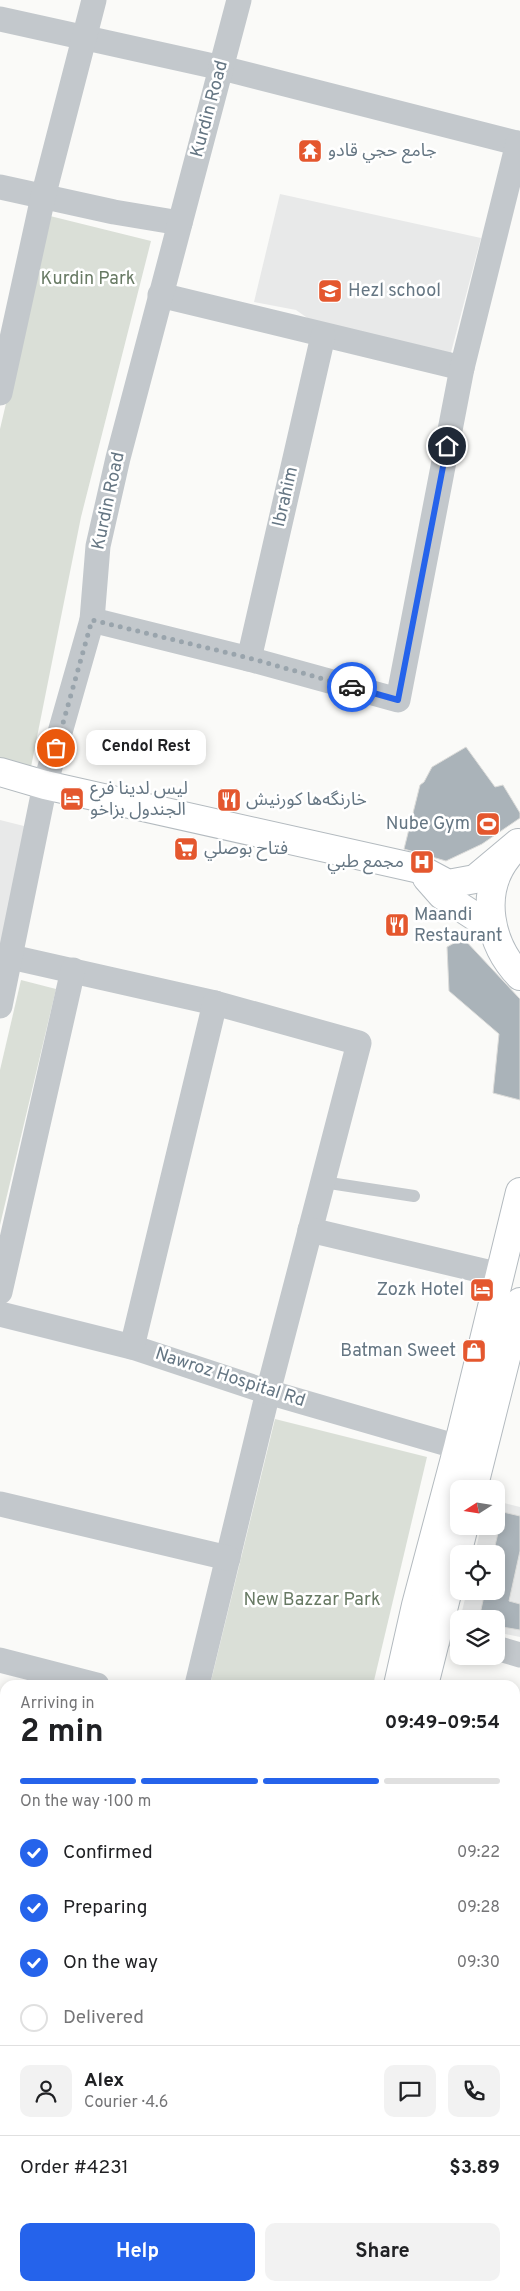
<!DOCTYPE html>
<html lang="en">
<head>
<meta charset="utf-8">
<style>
	body { margin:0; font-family:Overpass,"Noto Sans Arabic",sans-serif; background:#f2f2f2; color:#202124; height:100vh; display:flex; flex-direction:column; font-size:19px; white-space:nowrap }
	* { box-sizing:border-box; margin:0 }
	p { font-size:16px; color:#757577 }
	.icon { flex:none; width:28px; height:28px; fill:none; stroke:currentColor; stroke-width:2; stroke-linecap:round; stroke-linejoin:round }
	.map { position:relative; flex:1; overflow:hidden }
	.details { position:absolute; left:0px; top:1680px; width:520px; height:611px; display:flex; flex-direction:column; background:#fff; border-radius:15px 15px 0 0; box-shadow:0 2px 12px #0003 }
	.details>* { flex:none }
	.needle { width:32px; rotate:258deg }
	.tools { position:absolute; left:450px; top:1480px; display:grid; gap:10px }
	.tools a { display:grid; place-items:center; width:55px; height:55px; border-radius:10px; background:#fff; box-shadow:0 2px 12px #0003; font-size:25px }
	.pin { position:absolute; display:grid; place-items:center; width:42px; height:42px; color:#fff; margin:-21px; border:2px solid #fff; border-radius:50%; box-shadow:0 1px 5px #0007 }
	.courier { position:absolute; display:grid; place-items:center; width:50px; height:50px; margin:-25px; border:4px solid #2563eb; border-radius:50%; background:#fff; color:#222; box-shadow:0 1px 6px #0007 }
	.bubble { position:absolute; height:35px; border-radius:10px; background:#fff; box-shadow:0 2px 12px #0003; font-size:16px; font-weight:700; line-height:35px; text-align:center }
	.overview em { font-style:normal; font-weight:700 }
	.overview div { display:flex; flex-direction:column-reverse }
	.overview { display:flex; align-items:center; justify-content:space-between; height:85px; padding:0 20px }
	h1 { font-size:32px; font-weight:700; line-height:38px }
	.bar { display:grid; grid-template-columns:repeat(4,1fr); gap:8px 5px; align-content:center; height:60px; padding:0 20px }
	.bar i { height:6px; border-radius:4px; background:#e0e0e0 }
	.bar .current { background:#2563eb }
	.bar p { grid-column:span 4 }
	.line { display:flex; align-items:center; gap:12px; padding:0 20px; border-top:1px solid #e0e0e0 }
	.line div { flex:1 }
	.round { display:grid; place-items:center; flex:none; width:52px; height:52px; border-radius:10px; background:#f2f2f2 }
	ol { padding:0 20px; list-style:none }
	li { display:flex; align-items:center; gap:15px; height:55px }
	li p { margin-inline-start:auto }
	li .icon { padding:5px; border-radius:50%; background:#2563eb; color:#fff; stroke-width:4 }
	li:last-child { color:#757577 }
	li i { width:28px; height:28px; border:2px solid #e0e0e0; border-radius:50% }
	.button { display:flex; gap:10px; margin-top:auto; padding:10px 20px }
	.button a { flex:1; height:58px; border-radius:10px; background:#2563eb; color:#fff; font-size:20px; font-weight:700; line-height:58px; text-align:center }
	.button a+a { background:#f2f2f2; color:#202124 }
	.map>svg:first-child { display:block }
	.built { fill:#e8e9e9 }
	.green { fill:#dadfd7 }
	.building { fill:#aab3b9; stroke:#dcdcda }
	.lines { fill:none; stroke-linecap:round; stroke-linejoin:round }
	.secondary-casing { stroke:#b3babf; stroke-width:30 }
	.lane { stroke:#c3c8cc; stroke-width:12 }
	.street { stroke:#c3c8cc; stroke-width:25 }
	.secondary { stroke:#fff; stroke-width:28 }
	.done { stroke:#99a4ac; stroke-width:5; stroke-dasharray:0 9 }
	.route { stroke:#2563eb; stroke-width:6 }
	.labels { text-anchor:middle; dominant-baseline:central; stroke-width:5; stroke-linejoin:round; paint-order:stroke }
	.street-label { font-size:18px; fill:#657683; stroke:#fff }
	.poi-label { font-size:18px; fill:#657683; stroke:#fff; text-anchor:start }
	.park-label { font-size:18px; fill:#687a64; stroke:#fff }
</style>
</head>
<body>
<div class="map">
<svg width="520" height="2291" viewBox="0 0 520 2291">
	<rect width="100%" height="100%" fill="#fafaf8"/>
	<g class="built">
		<polygon points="280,194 481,238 449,360 329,333 296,310 254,302"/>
		<polygon points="0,820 28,827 0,948"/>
		<polygon points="496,1501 520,1507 520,1637 496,1632 496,1619 460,1619 467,1591 496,1591 496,1554 475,1554 481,1526 496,1526"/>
		<polygon points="5,1735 5,1965 0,1987 0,1756"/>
		<polygon points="305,2286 456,2286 455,2291 303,2291"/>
	</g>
	<g class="green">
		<polygon points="50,216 151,241 81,517 30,772 0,764 0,429"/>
		<polygon points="21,980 56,989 0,1225 0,1070"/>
		<polygon points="275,1419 427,1457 373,1685 210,1685"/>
	</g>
	<g class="building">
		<polygon points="466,747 495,787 503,785 520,813 520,818 482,844 446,861 404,849 420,785 424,782 432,767"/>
		<polygon points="463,938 520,999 520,1100 493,1093 499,1034 449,991 447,947"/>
		<polygon points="503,1512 520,1516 520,1551 509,1601 520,1604 520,1630 496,1626 496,1619 479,1619 485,1591 496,1591 496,1554 493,1554"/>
	</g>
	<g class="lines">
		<defs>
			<g id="secondary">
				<polyline points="0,772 45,785 420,869 448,884 475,879 518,843"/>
				<path d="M508,856C478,893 490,945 520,976"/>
				<polyline points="427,878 442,895 482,921 491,923"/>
				<polyline points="473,1489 520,1302"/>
				<polyline points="398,1685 416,1605 458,1447 520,1192"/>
				<polyline points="424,1685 464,1526"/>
				<polyline points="515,1888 520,1889"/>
				<polyline points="0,2130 5,2132"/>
				<polyline points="255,2291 256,2286"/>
				<polyline points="279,2291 280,2286"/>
			</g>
		</defs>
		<use href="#secondary" class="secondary-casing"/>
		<g class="lane">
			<polyline points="323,1182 414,1196"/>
			<polyline points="515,1760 520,1762"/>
			<polyline points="115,2291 117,2286"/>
		</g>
		<g class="street">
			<polyline points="0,19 222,68 520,144"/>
			<polyline points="0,187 114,212 180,223"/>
			<polyline points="160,295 462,368"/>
			<polyline points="0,393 43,197 94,0"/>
			<polyline points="92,620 249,659 398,700 462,368 518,143"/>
			<polyline points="249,659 323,336"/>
			<polyline points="11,957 215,1003 359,1043 268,1392 197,1685"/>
			<polyline points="0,1006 45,785 92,620 98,546 118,458 239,0"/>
			<polyline points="310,1230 500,1275"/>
			<polyline points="0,1292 73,970"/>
			<polyline points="0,1314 132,1347 268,1392 458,1447"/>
			<polyline points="132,1347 215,1003"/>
			<polyline points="0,1504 228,1558"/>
			<polyline points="438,1630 459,1636"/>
			<polyline points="496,1648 520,1655"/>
			<polyline points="0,1660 97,1685"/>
			<polyline points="0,1820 5,1821"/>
			<polyline points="0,2013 5,1992"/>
			<polyline points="515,2118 520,2100"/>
			<polyline points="515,2269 520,2270"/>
			<polyline points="468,2291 469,2286"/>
		</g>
		<use href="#secondary" class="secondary"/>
	</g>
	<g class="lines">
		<polyline class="done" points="56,748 92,620 249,658 352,687"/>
		<polyline class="route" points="352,687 398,700 447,446"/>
	</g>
	<defs>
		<symbol id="temple-square" viewBox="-11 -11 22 22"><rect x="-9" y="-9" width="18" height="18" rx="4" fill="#e4572e" stroke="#fff"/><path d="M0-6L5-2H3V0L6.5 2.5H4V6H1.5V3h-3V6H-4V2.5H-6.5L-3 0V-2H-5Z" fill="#fff"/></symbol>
		<symbol id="school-square" viewBox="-11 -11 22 22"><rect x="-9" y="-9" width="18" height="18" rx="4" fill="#e4572e" stroke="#fff"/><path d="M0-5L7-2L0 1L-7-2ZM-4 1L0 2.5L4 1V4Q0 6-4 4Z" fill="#fff"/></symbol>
		<symbol id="hotel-square" viewBox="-11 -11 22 22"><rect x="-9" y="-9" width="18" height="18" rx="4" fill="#e4572e" stroke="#fff"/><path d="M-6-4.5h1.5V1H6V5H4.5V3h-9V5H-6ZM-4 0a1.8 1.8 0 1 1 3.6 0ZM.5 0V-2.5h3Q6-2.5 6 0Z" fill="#fff"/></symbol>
		<symbol id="restaurant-square" viewBox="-11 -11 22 22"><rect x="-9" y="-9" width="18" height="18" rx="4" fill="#e4572e" stroke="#fff"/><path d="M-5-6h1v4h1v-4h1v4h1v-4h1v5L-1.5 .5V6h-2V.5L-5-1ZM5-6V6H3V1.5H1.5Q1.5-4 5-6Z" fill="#fff"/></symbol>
		<symbol id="stadium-square" viewBox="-11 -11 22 22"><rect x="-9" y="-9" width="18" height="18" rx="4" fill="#e4572e" stroke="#fff"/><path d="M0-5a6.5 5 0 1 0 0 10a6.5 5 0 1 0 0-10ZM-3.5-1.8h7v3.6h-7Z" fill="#fff"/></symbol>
		<symbol id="supermarket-square" viewBox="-11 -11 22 22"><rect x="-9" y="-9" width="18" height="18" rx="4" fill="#e4572e" stroke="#fff"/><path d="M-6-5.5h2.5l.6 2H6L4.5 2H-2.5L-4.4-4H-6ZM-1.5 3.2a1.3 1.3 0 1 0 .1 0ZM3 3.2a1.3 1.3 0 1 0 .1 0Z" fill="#fff"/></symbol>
		<symbol id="hospital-square" viewBox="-11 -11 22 22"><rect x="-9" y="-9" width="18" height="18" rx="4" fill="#e4572e" stroke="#fff"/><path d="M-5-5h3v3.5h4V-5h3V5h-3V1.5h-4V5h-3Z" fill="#fff"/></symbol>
		<symbol id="shop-square" viewBox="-11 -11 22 22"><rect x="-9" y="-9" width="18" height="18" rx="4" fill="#e4572e" stroke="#fff"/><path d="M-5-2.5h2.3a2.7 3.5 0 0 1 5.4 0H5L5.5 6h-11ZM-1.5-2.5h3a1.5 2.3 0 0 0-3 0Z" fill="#fff"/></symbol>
	</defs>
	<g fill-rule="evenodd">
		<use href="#temple-square" x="296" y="137" width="28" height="28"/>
		<use href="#school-square" x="316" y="277" width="28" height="28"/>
		<use href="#hotel-square" x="58" y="785" width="28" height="28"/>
		<use href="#restaurant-square" x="215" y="786" width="28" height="28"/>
		<use href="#stadium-square" x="474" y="810" width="28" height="28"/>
		<use href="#supermarket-square" x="172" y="835" width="28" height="28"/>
		<use href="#hospital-square" x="408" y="848" width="28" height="28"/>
		<use href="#restaurant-square" x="383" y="911" width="28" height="28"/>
		<use href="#hotel-square" x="468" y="1276" width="28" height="28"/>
		<use href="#shop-square" x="460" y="1337" width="28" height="28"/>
	</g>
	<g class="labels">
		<g class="street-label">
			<text transform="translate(210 109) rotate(-75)">Kurdin Road</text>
			<text transform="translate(286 497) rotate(-77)">Ibrahim</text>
			<text transform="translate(109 501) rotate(-78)">Kurdin Road</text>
			<text transform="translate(230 1378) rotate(18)">Nawroz Hospital Rd</text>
		</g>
		<g class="poi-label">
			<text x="328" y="151">جامع حجي قادو</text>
			<text x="348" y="291">Hezl school</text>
			<text x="90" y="789">ليس لدينا فرع<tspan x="90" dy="21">الجندول بزاخو</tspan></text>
			<text x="246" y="800">خارنگه‌ها كورنيش</text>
			<text x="470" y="824" text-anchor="end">Nube Gym</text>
			<text x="204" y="849">فتاح بوصلي</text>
			<text x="404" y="862" text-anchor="end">مجمع طبي</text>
			<text x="414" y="915">Maandi<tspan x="414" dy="21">Restaurant</tspan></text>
			<text x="464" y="1290" text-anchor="end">Zozk Hotel</text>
			<text x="456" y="1351" text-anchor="end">Batman Sweet</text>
		</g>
		<g class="park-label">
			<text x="88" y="279">Kurdin Park</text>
			<text x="312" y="1600">New Bazzar Park</text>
		</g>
	</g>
</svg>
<div class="tools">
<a><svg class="needle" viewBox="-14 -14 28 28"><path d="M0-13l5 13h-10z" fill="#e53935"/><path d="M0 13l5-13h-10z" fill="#757577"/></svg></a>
<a><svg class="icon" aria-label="locate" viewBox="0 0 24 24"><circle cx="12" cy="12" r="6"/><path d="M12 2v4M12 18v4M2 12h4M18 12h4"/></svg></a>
<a><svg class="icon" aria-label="layers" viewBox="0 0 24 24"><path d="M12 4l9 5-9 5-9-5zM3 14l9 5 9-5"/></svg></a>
</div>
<div class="pin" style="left:56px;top:748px;background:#ea580c"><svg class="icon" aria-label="bag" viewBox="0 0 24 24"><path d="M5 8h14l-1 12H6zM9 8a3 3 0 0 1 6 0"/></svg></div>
<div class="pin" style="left:447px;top:446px;background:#1f2937"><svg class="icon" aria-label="home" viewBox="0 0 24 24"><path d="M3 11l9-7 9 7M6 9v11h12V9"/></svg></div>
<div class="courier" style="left:352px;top:687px"><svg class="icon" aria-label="car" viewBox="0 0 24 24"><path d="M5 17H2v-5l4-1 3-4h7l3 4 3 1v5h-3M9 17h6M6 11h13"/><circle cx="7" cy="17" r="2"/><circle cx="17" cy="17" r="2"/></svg></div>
<div class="bubble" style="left:86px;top:730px;width:120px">Cendol Rest</div>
<section class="details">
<div class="overview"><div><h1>2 min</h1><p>Arriving in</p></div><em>09:49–09:54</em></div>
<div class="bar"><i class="current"></i><i class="current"></i><i class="current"></i><i></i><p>On the way · 100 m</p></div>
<ol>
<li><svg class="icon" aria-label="check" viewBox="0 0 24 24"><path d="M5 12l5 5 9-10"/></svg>Confirmed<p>09:22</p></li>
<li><svg class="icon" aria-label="check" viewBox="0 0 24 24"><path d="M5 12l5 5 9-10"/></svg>Preparing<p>09:28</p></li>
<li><svg class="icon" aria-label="check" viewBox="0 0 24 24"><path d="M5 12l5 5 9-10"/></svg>On the way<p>09:30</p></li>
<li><i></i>Delivered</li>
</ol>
<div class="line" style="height:90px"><a class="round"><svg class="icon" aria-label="person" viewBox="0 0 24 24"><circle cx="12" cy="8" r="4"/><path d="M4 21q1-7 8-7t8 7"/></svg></a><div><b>Alex</b><p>Courier · 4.6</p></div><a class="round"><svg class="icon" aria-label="chat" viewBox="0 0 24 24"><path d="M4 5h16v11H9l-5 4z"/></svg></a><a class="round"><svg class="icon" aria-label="phone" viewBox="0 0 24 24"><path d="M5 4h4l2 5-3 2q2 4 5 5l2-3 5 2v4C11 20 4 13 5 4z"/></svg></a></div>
<div class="line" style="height:65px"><div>Order #4231</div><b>$3.89</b></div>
<div class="button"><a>Help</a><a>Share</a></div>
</section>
</div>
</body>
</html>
